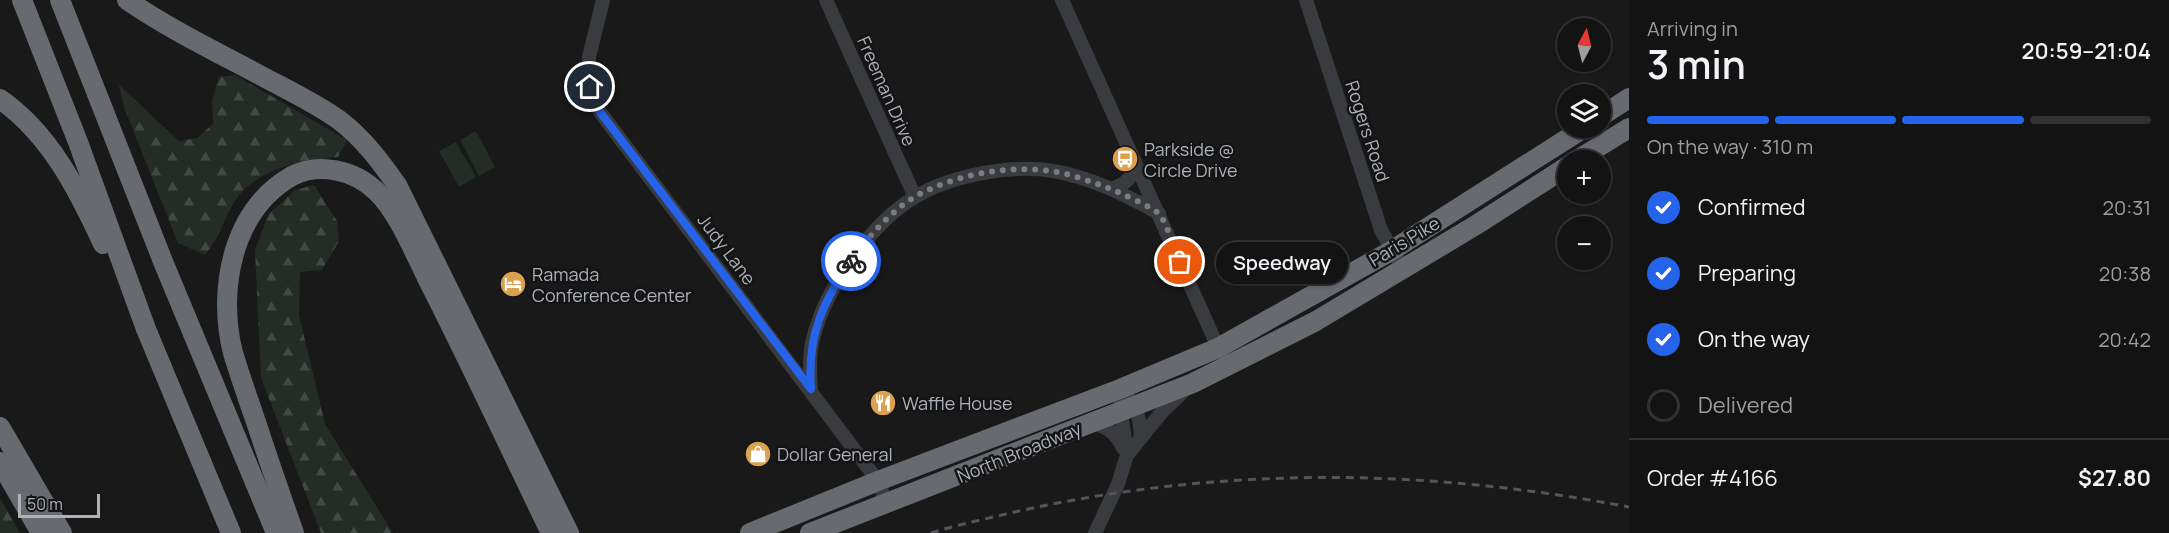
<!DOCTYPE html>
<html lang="en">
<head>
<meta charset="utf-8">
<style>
	body { margin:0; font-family:Manrope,sans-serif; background:#202022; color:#f1f3f6; height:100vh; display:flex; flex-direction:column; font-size:22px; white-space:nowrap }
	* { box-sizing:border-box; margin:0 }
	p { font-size:20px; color:#9d9ea0 }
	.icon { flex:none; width:33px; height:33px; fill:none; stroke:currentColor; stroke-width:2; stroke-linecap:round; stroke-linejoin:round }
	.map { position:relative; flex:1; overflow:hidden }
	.sheet { display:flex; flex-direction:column; background:#131314; width:540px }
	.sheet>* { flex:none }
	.needle { width:39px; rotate:7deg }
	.fabs { position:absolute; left:1557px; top:18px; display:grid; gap:12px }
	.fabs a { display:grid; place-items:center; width:54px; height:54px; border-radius:50%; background:#131314; box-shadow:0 2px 4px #0004,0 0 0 2px #323234; font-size:30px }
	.scale { position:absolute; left:18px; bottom:15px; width:82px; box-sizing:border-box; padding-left:6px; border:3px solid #adb1b8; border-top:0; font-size:16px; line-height:21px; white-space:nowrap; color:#adb1b8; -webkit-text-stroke:4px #141415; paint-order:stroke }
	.pin { position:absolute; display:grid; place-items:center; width:51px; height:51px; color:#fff; margin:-26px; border:3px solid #fff; border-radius:50%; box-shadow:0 2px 6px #0007 }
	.courier { position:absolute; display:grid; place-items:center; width:60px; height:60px; margin:-30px; border:4px solid #2563eb; border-radius:50%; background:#fff; color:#222; box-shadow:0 2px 8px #0007 }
	.bubble { position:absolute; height:42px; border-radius:21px; background:#131314; box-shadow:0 2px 4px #0004,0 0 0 2px #323234; font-size:20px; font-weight:600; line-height:42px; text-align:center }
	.summary em { font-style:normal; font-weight:600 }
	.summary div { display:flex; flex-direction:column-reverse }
	.summary { display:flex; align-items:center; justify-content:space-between; height:102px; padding:0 18px }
	h1 { font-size:39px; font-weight:600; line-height:45px }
	.bar { display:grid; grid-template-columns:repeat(4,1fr); gap:9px 6px; align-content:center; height:72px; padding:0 18px }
	.bar i { height:8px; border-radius:4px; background:#323234 }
	.bar .selected { background:#2563eb }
	.bar p { grid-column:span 4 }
	.line { display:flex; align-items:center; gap:15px; padding:0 18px; border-top:2px solid #323234 }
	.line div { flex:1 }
	ol { padding:0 18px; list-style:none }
	li { display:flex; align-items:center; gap:18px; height:66px }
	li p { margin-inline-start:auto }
	li .icon { padding:6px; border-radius:50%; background:#2563eb; color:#fff; stroke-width:4 }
	li:last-child { color:#9d9ea0 }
	li i { width:33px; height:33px; border:3px solid #323234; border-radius:50% }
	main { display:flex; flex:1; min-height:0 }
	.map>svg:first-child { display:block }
	.forest { fill:url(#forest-firs) }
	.pitch { fill:#252c26 }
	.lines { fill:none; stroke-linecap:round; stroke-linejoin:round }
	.minor { stroke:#3a3b3f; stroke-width:14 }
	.highway { stroke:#676a6f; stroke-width:20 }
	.rail { stroke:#53555a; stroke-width:3; stroke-dasharray:8 6; stroke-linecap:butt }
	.done { stroke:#797c81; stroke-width:6; stroke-dasharray:0 10.8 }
	.route { stroke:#2563eb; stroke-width:8 }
	.labels { text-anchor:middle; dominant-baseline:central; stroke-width:5; stroke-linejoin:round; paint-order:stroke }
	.street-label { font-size:18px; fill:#adb1b8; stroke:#141415 }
	.poi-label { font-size:18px; fill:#adb1b8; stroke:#141415; text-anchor:start }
</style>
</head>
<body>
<main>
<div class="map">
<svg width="1629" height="533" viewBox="0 0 1629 533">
	<defs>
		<pattern id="forest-firs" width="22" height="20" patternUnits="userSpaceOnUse" patternTransform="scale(1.5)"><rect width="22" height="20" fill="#252c26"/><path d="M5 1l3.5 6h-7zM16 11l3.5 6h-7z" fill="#424843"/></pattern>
	</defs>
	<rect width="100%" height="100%" fill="#19191a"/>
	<g class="forest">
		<path d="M235,75L347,140L338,157C303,160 259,168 237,198C224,216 220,238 205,255L178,243L124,107L119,85L179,141L197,138L213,124L212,100L219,77Z"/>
		<polygon points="314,185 337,221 339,241 322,270 300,272 299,315 325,424 393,533 321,533 261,378 255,251 268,215 295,190"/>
		<polygon points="0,498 20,533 0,533"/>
	</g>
	<g class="pitch">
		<polygon points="476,131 495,167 479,176 460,140"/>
		<polygon points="456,142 476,177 459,187 439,151"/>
	</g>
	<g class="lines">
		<g class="minor">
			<polyline points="603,0 589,57 590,87 600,112 878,481 887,505"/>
			<polyline points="826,0 915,197"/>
			<polyline points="1062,0 1221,354"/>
			<polyline points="1306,0 1381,230 1403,269"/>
			<path d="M1111,189C1127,184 1133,177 1135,161"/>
			<path d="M811,389C810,372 809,355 813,339C825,289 871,223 915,197C952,175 1012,164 1053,171C1091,177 1125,195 1159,213"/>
			<path d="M1130,400C1139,412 1140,423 1141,438"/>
			<polyline points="1120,404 1127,455"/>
			<path d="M1093,423C1109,428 1116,433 1123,448"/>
			<polyline points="1095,533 1118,484 1127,455 1162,412 1185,390"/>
		</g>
		<g class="highway">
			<polyline points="22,0 78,142 146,329 231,533"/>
			<polyline points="60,0 164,264 276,533"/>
			<path d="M127,0C172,31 223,55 271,81C294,93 318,105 339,120C363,138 380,161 397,185L569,533"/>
			<path d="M0,99C50,134 78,190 103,244"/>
			<polyline points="1600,117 1629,98"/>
			<polyline points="1577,160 1629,128"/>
			<polyline points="0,427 62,533"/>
			<polyline points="0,462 41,533"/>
			<path d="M294,533C281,496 268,459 256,422C248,399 240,376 233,353C217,290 232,210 292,176C319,162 354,170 376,191C397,210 415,254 428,280C471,364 510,449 551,533"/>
			<polyline points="750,533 878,481 1120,389 1218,348 1391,251 1584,128"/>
			<polyline points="810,533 1193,383 1316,321 1476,225 1568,166"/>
		</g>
		<path class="rail" d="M931,533C960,524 990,518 1019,511C1223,466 1424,468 1629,507"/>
	</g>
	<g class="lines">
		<path class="done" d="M851,261C867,238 892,210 916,196C955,175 1006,165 1050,171C1068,173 1086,180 1103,186C1114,190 1154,207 1160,215C1169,228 1173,247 1180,262"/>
		<path class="route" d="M590,87L600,112L811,389C807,337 822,303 851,261"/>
	</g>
	<defs>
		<symbol id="bus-disc" viewBox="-11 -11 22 22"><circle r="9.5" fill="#dca14f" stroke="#141415"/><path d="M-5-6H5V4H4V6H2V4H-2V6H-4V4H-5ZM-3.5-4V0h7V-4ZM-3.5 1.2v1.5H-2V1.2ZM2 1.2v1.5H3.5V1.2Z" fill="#fff"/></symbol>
		<symbol id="hotel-disc" viewBox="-11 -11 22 22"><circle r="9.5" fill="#dca14f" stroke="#141415"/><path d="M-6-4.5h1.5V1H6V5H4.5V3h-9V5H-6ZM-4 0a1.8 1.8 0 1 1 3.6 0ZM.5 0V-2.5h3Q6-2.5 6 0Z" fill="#fff"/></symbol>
		<symbol id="restaurant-disc" viewBox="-11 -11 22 22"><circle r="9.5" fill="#dca14f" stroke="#141415"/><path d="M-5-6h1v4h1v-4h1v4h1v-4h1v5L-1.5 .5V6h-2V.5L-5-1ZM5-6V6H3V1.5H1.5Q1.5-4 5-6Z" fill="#fff"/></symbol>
		<symbol id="shop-disc" viewBox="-11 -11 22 22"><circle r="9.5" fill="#dca14f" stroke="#141415"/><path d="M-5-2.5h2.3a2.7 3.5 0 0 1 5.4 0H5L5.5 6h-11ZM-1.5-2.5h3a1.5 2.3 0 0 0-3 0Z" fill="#fff"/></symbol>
	</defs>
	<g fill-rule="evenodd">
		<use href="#bus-disc" x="1110" y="144" width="30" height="30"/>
		<use href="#hotel-disc" x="498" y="269" width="30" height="30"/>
		<use href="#restaurant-disc" x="868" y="388" width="30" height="30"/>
		<use href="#shop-disc" x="743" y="439" width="30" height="30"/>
	</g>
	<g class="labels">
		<g class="street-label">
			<text transform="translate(887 91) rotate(66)">Freeman Drive</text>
			<text transform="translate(1368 131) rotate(72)">Rogers Road</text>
			<text transform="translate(1404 241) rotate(-31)">Paris Pike</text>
			<text transform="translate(727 249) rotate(53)">Judy Lane</text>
			<text transform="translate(1019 452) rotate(-22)">North Broadway</text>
		</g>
		<g class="poi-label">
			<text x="1144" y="149">Parkside @<tspan x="1144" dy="21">Circle Drive</tspan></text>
			<text x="532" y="274">Ramada<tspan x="532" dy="21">Conference Center</tspan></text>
			<text x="902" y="403">Waffle House</text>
			<text x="777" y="454">Dollar General</text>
		</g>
	</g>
</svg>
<div class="fabs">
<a><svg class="needle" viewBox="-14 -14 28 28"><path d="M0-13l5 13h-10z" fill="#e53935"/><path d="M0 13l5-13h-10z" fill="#9d9ea0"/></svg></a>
<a><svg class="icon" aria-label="layers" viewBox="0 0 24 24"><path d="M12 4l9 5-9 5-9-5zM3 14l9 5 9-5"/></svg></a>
<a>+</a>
<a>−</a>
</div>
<div class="scale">50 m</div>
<div class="pin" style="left:1180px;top:262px;background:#ea580c"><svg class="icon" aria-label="bag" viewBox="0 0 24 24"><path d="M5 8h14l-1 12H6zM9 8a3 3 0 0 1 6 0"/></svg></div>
<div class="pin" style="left:590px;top:87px;background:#1f2937"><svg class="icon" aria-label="home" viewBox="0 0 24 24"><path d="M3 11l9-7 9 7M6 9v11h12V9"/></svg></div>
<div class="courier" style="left:851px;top:261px"><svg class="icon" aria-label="bike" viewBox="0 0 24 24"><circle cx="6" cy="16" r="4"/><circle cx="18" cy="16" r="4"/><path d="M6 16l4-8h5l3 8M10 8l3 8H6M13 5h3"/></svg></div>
<div class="bubble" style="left:1216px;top:242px;width:132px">Speedway</div>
</div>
<section class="sheet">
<div class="summary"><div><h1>3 min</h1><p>Arriving in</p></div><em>20:59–21:04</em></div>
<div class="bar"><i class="selected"></i><i class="selected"></i><i class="selected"></i><i></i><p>On the way · 310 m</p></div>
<ol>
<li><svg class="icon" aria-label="check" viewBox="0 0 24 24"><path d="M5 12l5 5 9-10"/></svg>Confirmed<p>20:31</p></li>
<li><svg class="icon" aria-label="check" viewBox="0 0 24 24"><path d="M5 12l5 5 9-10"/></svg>Preparing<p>20:38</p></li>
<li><svg class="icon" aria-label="check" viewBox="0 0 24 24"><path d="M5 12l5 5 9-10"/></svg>On the way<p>20:42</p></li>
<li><i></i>Delivered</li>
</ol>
<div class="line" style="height:78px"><div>Order #4166</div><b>$27.80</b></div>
</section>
</main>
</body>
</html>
